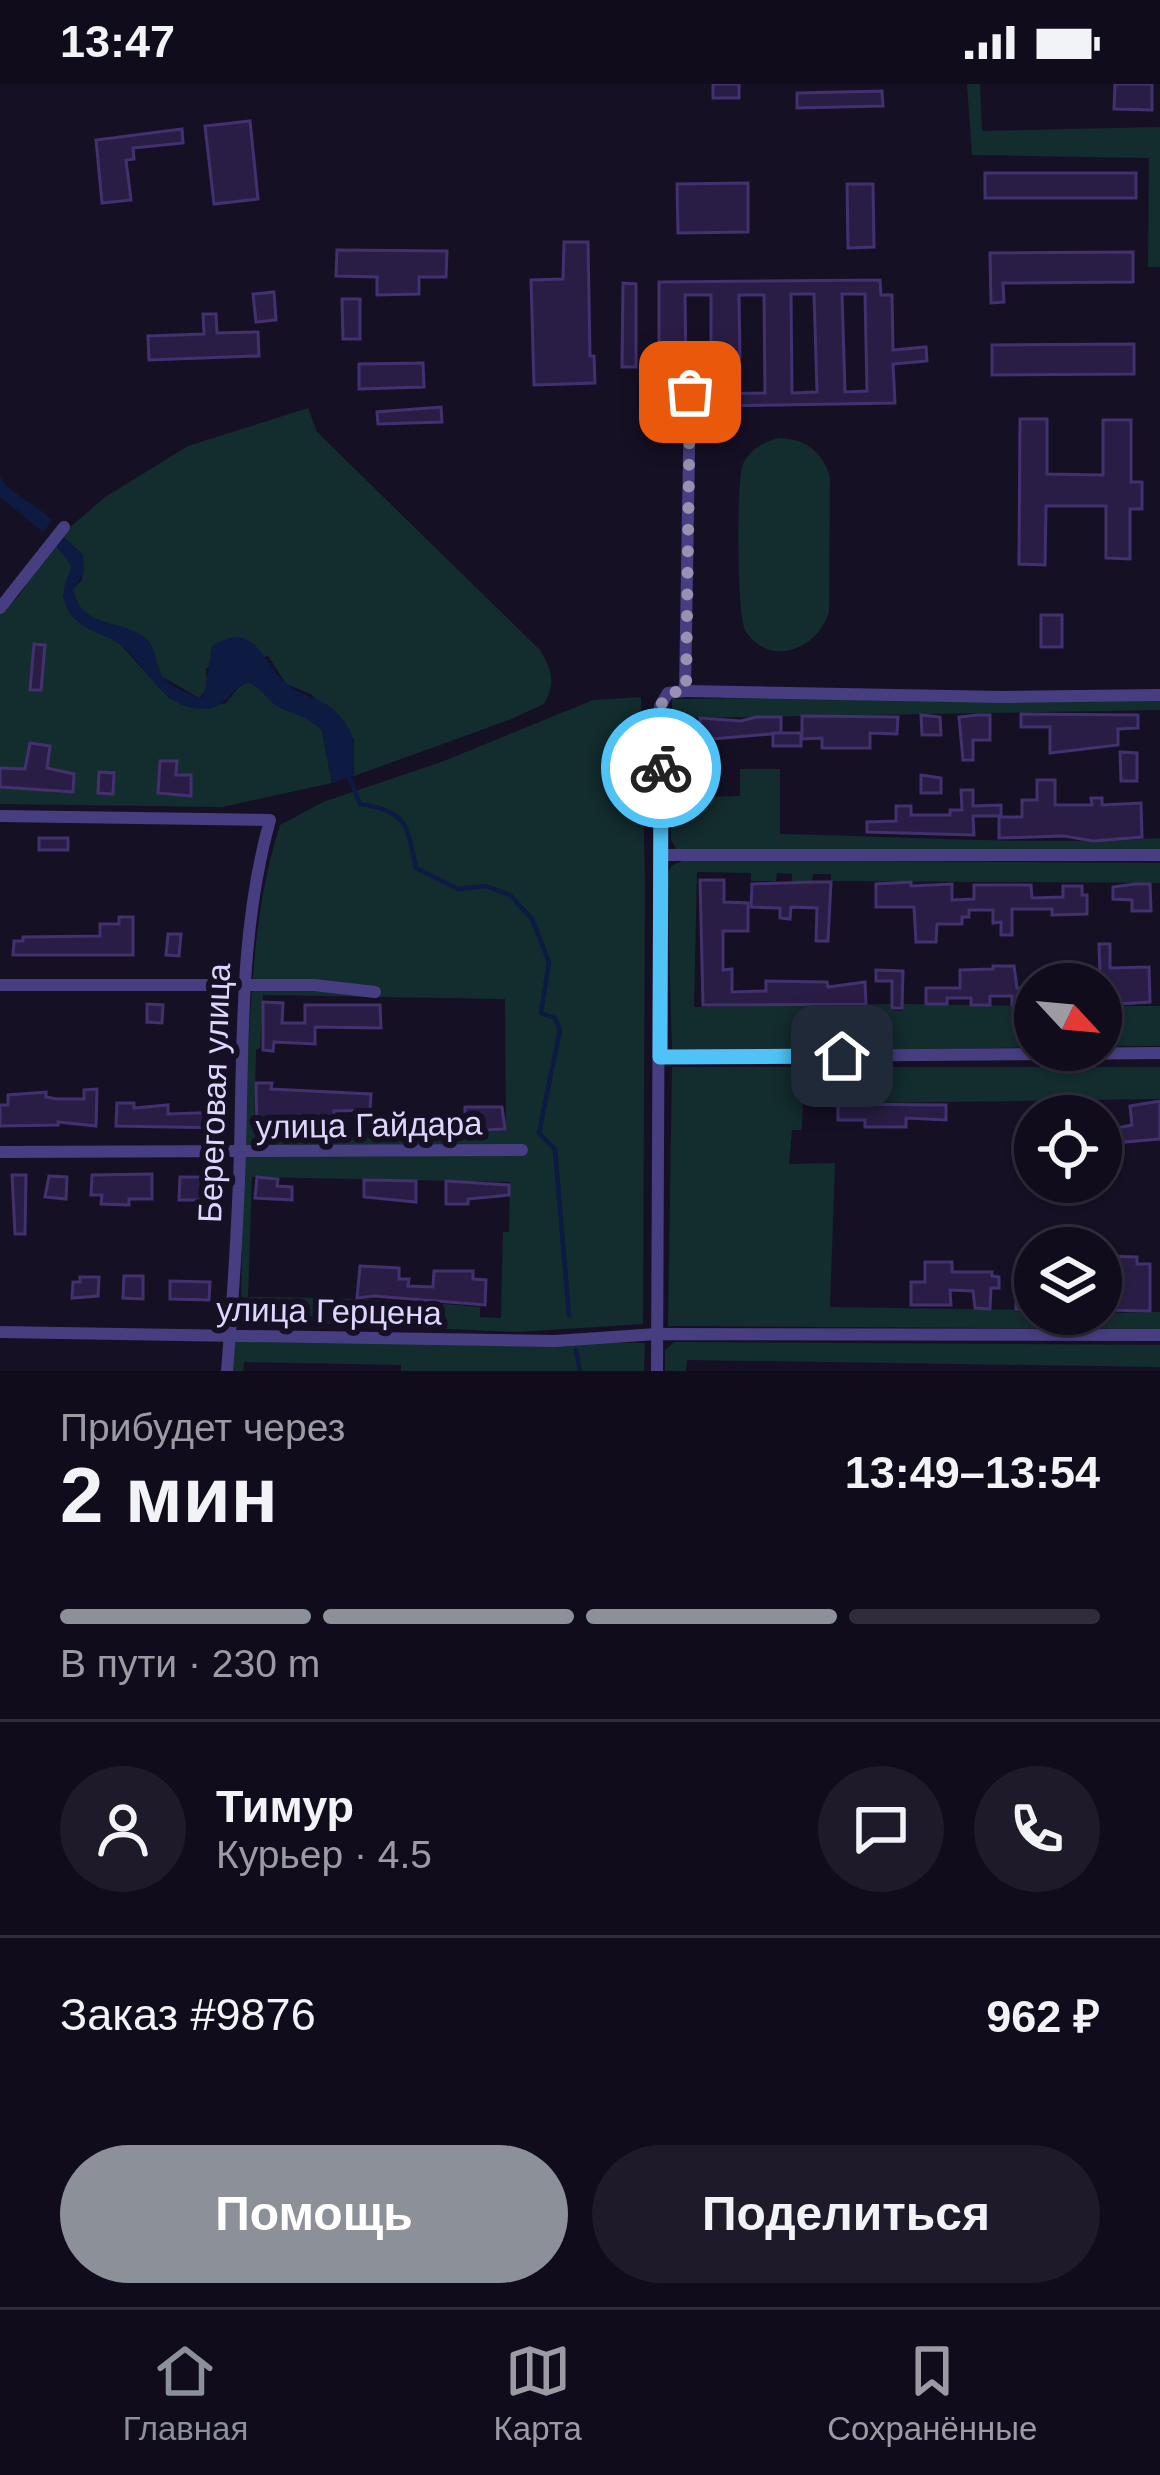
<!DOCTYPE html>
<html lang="ru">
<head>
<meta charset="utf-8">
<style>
	body { margin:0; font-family:Arial,sans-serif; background:#1e1a29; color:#f1f3f6; height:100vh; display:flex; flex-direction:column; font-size:45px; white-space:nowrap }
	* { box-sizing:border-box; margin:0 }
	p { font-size:39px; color:#9c9ba3 }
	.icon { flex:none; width:66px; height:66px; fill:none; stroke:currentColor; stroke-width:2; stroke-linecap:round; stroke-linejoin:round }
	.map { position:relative; height:1287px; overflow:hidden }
	.sheet { display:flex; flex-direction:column; background:#100c1c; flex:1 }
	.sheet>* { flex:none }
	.needle { width:78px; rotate:116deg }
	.tools { position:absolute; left:1014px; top:879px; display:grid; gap:24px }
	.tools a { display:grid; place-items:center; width:108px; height:108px; border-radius:50%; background:#100c1c; box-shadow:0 3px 9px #0004,0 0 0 3px #302c3b; font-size:60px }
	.pin { position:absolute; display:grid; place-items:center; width:102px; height:102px; color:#fff; margin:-51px; border-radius:24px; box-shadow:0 6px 18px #0006 }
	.courier { position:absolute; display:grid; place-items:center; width:120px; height:120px; margin:-60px; border:9px solid #4fc3f7; border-radius:50%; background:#fff; color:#222; box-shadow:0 3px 15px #0007 }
	.headline em { font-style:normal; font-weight:800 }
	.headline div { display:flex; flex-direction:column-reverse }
	.headline { display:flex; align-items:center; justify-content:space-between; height:204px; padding:0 60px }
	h1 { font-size:78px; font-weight:800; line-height:90px }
	.bar { display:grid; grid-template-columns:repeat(4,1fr); gap:18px 12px; align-content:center; height:144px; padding:0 60px }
	.bar i { height:15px; border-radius:9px; background:#302c3b }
	.bar .active { background:#8c9099 }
	.bar p { grid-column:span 4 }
	.line { display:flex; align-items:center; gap:30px; padding:0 60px; border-top:3px solid #302c3b }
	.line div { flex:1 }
	.round { display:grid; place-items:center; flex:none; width:126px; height:126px; border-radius:63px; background:#1e1a29 }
	.button { display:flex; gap:24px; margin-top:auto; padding:24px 60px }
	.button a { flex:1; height:138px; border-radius:72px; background:#8c9099; color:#fff; font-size:48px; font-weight:800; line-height:138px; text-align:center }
	.button a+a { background:#1e1a29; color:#f1f3f6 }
	.status { display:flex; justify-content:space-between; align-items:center; height:84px; padding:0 60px; background:#100c1c; direction:ltr }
	.status svg { height:33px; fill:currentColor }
	.menu { display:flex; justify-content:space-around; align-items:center; height:168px; border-top:3px solid #302c3b; background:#100c1c; font-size:33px; color:#9c9ba3 }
	.menu a { display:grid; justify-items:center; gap:6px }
	.menu .active { color:#8c9099 }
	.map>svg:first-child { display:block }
	.green { fill:#132c2e; fill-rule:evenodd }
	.water { fill:#0d1a41 }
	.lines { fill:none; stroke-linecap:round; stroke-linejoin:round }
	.stream { stroke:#0d1a41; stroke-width:4.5 }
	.building { fill:#291d45; stroke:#43306f; stroke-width:3; fill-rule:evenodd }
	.street { stroke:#473e81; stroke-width:12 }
	.done { stroke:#9891b1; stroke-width:12; stroke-dasharray:0 21.6 }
	.route { stroke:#4fc3f7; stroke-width:15 }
	.labels { text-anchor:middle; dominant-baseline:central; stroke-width:12; stroke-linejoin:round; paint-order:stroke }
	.street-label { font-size:33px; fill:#ded6fd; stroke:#161025 }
</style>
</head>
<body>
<div class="status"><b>13:47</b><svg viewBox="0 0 49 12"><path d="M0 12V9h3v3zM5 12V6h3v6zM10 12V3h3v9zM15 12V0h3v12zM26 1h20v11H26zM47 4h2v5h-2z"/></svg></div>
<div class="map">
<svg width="1160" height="1287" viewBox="0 0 1160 1287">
	<rect width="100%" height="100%" fill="#161025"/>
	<g class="green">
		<polygon points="967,0 980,0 982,47 1160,43 1160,183 1148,183 1149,74 972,71"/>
		<path d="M308,324L317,348L540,566C552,586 556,599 544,620L509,636L354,692V655L311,610L286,600L268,572L206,584L207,605L199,614L161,592C146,524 83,558 73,505L82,496L83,471L61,451L105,413L188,362Z"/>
		<path d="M779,354C806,355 822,367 830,393L829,528C818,565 769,585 745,546C737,533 736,394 743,380C751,365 763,358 779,354Z"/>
		<path d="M54,459L72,482L63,513L119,559L170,615L225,620L240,602L248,598C262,603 267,616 279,623C295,631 309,632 322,647L332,699L222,723L0,720V530L19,512Z"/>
		<path d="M1160,610V626L690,634L691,662H701L704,713L740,712V685H780V750C907,752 1034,762 1160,754V766L676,765L671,756L672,615Z"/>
		<path d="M641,613L645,797L643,1240L518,1248L241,1236C242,1141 243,1046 249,951C253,881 258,808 280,741L323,718L444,677L593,616ZM263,911L505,915L506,1047L254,1050L256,966L260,964ZM252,1093L510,1098L509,1148H503L501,1234L480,1233V1223C403,1216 325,1213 248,1213Z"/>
		<polygon points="685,776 1160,779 1160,799 831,797 831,790 813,790 812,797 792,797 792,790 777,789 776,797 751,797 751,789 697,788 694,923 890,920 891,926 902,927 903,920 1035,922 1035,963 830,968 672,965 667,790 672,781"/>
		<rect x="1101" y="922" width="59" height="40"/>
		<polygon points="672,983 1160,983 1160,1015 870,1019 869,1010 840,1009 839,1016 803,1015 802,1046 792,1046 789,1080 835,1079 830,1223 1035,1226 1035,1230 1160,1228 1160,1245 668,1242"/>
		<polygon points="231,1258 645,1259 644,1287 401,1287 401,1281 244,1278 243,1287 229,1287"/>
		<polygon points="674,1258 1160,1261 1160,1283 687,1276 686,1287 665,1287 665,1266"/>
	</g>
	<g class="water">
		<path d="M0,393C13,414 36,418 52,437L43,448L0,413Z"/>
		<path d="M61,451L83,471L84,488L73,506C80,543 117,535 143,552C159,563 153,581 164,594C172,604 187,608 198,614L204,612L212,562C257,534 263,582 287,600C310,618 329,611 349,645C357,658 353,677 354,692L332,699L322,647C308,632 295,631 279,623C267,616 262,603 248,598C229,606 226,626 202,625C192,624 183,623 175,617C153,603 142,579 122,562C105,548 80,548 68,526C59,509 66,498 72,482L54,459Z"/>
	</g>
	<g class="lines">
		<g class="stream">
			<path d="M348,691L360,720C409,727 407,743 416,784L458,805L485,802L510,811L532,835L549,878L541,929L555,934L560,946L539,1049L555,1065L569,1231"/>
			<polyline points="576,1266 580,1287"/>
		</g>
	</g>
	<g class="building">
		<rect x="713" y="0" width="26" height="14"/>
		<polygon points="1115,0 1152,0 1152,26 1114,25"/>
		<polygon points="882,7 883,22 797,24 797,9"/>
		<polygon points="250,37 258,115 214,120 205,42"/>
		<polygon points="182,45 183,59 133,64 134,75 126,76 131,116 102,119 96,56"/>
		<rect x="985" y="89" width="151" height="25"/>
		<polygon points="748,99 748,148 678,149 677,100"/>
		<polygon points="847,100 873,100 874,163 848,164"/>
		<polygon points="564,158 588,158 590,272 594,272 595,299 534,301 531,196 563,195"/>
		<polygon points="337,166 447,167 446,193 419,193 419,210 377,211 377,193 336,192"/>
		<polygon points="1133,168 1133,198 1003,199 1004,218 991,219 990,169"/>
		<path d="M880,196L881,211H892L893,266L926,263L927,277L893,280L895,319L712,322V310L765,309L764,211H739L740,274H711V211H685L686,287H659V198ZM791,210H814L817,308L792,309ZM842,210H865L867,307L845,308Z"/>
		<polygon points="623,199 636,200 636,283 622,283"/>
		<polygon points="274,208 276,236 256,238 253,210"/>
		<polygon points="342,215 360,215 360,255 343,255"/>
		<polygon points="203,230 216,230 217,249 258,248 259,272 149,276 148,252 204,250"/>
		<polygon points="1134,260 1134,290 992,291 992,261"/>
		<polygon points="423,279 424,303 359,305 359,280"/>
		<polygon points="441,323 442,338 378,340 377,328"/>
		<polygon points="1020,335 1047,335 1047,390 1103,391 1103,336 1131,336 1131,398 1142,398 1142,425 1130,425 1130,475 1106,474 1106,422 1046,422 1045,481 1019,480"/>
		<rect x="1041" y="531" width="21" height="32"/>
		<polygon points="34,560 45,561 41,606 30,606"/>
		<polygon points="1021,630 1138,631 1138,644 1118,645 1118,661 1050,669 1050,643 1021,643"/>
		<polygon points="921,631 940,633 941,651 922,651"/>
		<polygon points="978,631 990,631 990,656 973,656 973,676 963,676 959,633"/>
		<polygon points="802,632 898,633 897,650 870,649 870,664 822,664 822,654 802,655"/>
		<polygon points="756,633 781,633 781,649 700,656 700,634 741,637"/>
		<rect x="773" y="649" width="28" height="13"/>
		<polygon points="30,659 50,662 47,684 74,690 73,708 0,703 0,684 25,685"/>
		<polygon points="1120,668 1137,669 1137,697 1121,697"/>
		<polygon points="160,677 177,677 176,691 191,691 191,712 158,709"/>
		<polygon points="99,688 114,689 113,710 98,709"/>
		<polygon points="921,691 941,694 941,709 921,709"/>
		<polygon points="1037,696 1055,696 1055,721 1092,721 1091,714 1102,714 1102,721 1141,719 1142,753 1093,757 1064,752 999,754 999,733 1022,733 1022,716 1037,716"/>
		<polygon points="961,706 973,706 973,722 1001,721 1001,732 973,732 974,751 867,748 867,738 896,737 896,722 911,722 911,731 950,731 950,726 962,726"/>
		<rect x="39" y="754" width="29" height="12"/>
		<polygon points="700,796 724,796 724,818 748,819 748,847 723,847 723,886 732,885 732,908 766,907 766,897 827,898 828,903 865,898 866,920 703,921"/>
		<polygon points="814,798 831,798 828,857 816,857 817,824 791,823 790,835 780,834 780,824 751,823 752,800"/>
		<polygon points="911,798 911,802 952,800 952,816 974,815 974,801 1031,801 1032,814 1063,813 1063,802 1082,802 1082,811 1087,811 1087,830 1052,831 1052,825 1012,825 1012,851 1001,851 1001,838 993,839 993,826 969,826 969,833 962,833 962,840 937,840 936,858 916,858 914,823 876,823 876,800"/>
		<polygon points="1135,800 1150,800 1151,827 1132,827 1132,816 1113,815 1113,803"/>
		<polygon points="119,833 133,833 133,871 13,871 14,857 23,857 23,853 100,852 100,840 119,840"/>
		<polygon points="168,850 181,850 179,872 166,871"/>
		<polygon points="1099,860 1110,860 1110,884 1149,883 1150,918 1101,921"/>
		<polygon points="993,882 1014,882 1017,904 1035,904 1035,921 1012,921 1012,912 990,912 990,921 971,921 971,914 947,914 947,920 926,920 926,904 960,904 960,886 993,885"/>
		<polygon points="876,886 903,887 902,924 892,924 892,897 876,897"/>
		<polygon points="263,918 283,919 282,939 305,939 305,921 380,921 381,944 315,943 315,960 274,958 273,967 263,966"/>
		<polygon points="147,920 163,921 162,939 147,938"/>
		<polygon points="256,999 272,999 271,1005 371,1010 370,1026 334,1027 335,1045 257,1048"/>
		<polygon points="97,1005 96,1042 58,1038 58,1041 0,1042 0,1021 8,1021 8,1011 46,1008 46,1013 57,1015 84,1015 84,1006"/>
		<polygon points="1160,1017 1160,1055 1101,1060 1101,1047 1132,1041 1130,1022"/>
		<polygon points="117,1019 134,1019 134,1024 168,1021 168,1030 223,1028 223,1044 116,1042"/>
		<polygon points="838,1020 946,1021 946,1036 906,1034 906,1043 865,1043 865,1036 838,1036"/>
		<polygon points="465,1023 502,1023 505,1045 465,1047"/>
		<polygon points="152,1090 152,1115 129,1115 129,1121 101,1120 102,1111 91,1111 92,1091"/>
		<polygon points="12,1091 26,1091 25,1150 15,1150"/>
		<polygon points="49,1092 67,1093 66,1115 45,1113"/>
		<polygon points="180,1093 215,1093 215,1116 179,1116"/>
		<polygon points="257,1093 278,1095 277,1102 292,1103 292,1116 255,1114"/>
		<polygon points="364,1096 416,1097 416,1118 364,1113"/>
		<polygon points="446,1097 509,1101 509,1111 468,1115 468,1120 446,1120"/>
		<polygon points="1105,1172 1137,1173 1137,1180 1150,1180 1150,1227 1103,1226"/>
		<polygon points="925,1178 952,1178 952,1188 992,1188 992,1192 999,1193 999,1204 991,1204 990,1225 975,1224 973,1207 950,1206 951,1221 911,1221 911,1198 925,1198"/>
		<polygon points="360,1182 399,1184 399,1195 409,1195 408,1202 433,1203 434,1187 473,1187 473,1195 486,1196 485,1221 374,1212 357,1214"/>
		<polygon points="124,1192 143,1192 143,1215 123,1214"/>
		<polygon points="80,1193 99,1193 98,1212 72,1214 73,1198 80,1198"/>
		<polygon points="170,1197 210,1198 209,1216 170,1215"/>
		<polygon points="1016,1206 1035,1207 1035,1224 1016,1225"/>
	</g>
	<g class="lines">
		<g class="street">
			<polyline points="0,524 64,443"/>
			<polyline points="685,607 1003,613 1160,611"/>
			<path d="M0,732L270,736C240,844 243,954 240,1066C238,1139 233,1214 227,1287"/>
			<polyline points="661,771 1160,771"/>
			<polyline points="0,901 314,901 375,908"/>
			<polyline points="660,973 1160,969"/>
			<polyline points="0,1068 522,1066"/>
			<polyline points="0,1248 555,1257 657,1250 1160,1251"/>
			<polyline points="657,1287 660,622 668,609 685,607 690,309"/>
		</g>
	</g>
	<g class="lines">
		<polyline class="done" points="661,684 662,613 668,608 686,608 690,308"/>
		<polyline class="route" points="661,684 660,973 842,972"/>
	</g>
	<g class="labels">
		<g class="street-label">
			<text transform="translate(214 1009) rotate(-88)">Береговая улица</text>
			<text transform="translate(369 1041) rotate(-1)">улица Гайдара</text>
			<text transform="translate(329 1227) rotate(1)">улица Герцена</text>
		</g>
	</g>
</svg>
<div class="tools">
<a><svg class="needle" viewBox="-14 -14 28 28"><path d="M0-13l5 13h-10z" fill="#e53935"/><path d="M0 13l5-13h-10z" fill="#9c9ba3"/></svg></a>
<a><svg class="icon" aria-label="locate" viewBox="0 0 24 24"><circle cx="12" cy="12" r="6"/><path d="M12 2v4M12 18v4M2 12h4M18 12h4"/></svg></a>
<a><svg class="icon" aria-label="layers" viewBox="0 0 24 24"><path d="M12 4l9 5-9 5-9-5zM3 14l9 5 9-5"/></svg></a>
</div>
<div class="pin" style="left:690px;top:308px;background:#ea580c"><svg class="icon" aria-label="bag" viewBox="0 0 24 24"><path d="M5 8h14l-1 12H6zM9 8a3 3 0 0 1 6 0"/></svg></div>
<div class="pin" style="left:842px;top:972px;background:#1f2937"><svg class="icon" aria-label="home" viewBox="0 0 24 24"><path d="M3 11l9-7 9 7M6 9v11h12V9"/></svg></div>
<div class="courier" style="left:661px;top:684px"><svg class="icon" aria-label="bike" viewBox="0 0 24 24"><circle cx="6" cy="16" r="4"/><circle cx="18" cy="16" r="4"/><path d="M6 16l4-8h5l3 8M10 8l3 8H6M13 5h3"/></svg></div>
</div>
<section class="sheet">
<div class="headline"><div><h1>2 мин</h1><p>Прибудет через</p></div><em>13:49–13:54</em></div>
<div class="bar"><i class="active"></i><i class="active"></i><i class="active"></i><i></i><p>В пути · 230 m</p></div>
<div class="line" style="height:216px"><a class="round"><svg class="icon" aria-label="person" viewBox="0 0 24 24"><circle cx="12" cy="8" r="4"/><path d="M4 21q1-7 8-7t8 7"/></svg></a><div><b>Тимур</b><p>Курьер · 4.5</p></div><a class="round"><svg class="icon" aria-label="chat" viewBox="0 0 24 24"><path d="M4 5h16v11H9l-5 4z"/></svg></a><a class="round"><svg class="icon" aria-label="phone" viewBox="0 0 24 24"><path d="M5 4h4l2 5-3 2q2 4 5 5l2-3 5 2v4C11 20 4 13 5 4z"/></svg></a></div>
<div class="line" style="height:156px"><div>Заказ #9876</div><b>962 ₽</b></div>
<div class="button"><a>Помощь</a><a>Поделиться</a></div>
</section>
<nav class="menu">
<a class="active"><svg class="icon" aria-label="home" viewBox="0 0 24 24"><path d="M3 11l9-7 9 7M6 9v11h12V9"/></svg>Главная</a>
<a><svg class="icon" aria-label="map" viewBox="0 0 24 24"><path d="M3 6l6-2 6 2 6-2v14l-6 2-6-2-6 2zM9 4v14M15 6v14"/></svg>Карта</a>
<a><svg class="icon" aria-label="saved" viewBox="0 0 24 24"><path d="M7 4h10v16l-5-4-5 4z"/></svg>Сохранённые</a>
</nav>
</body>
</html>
